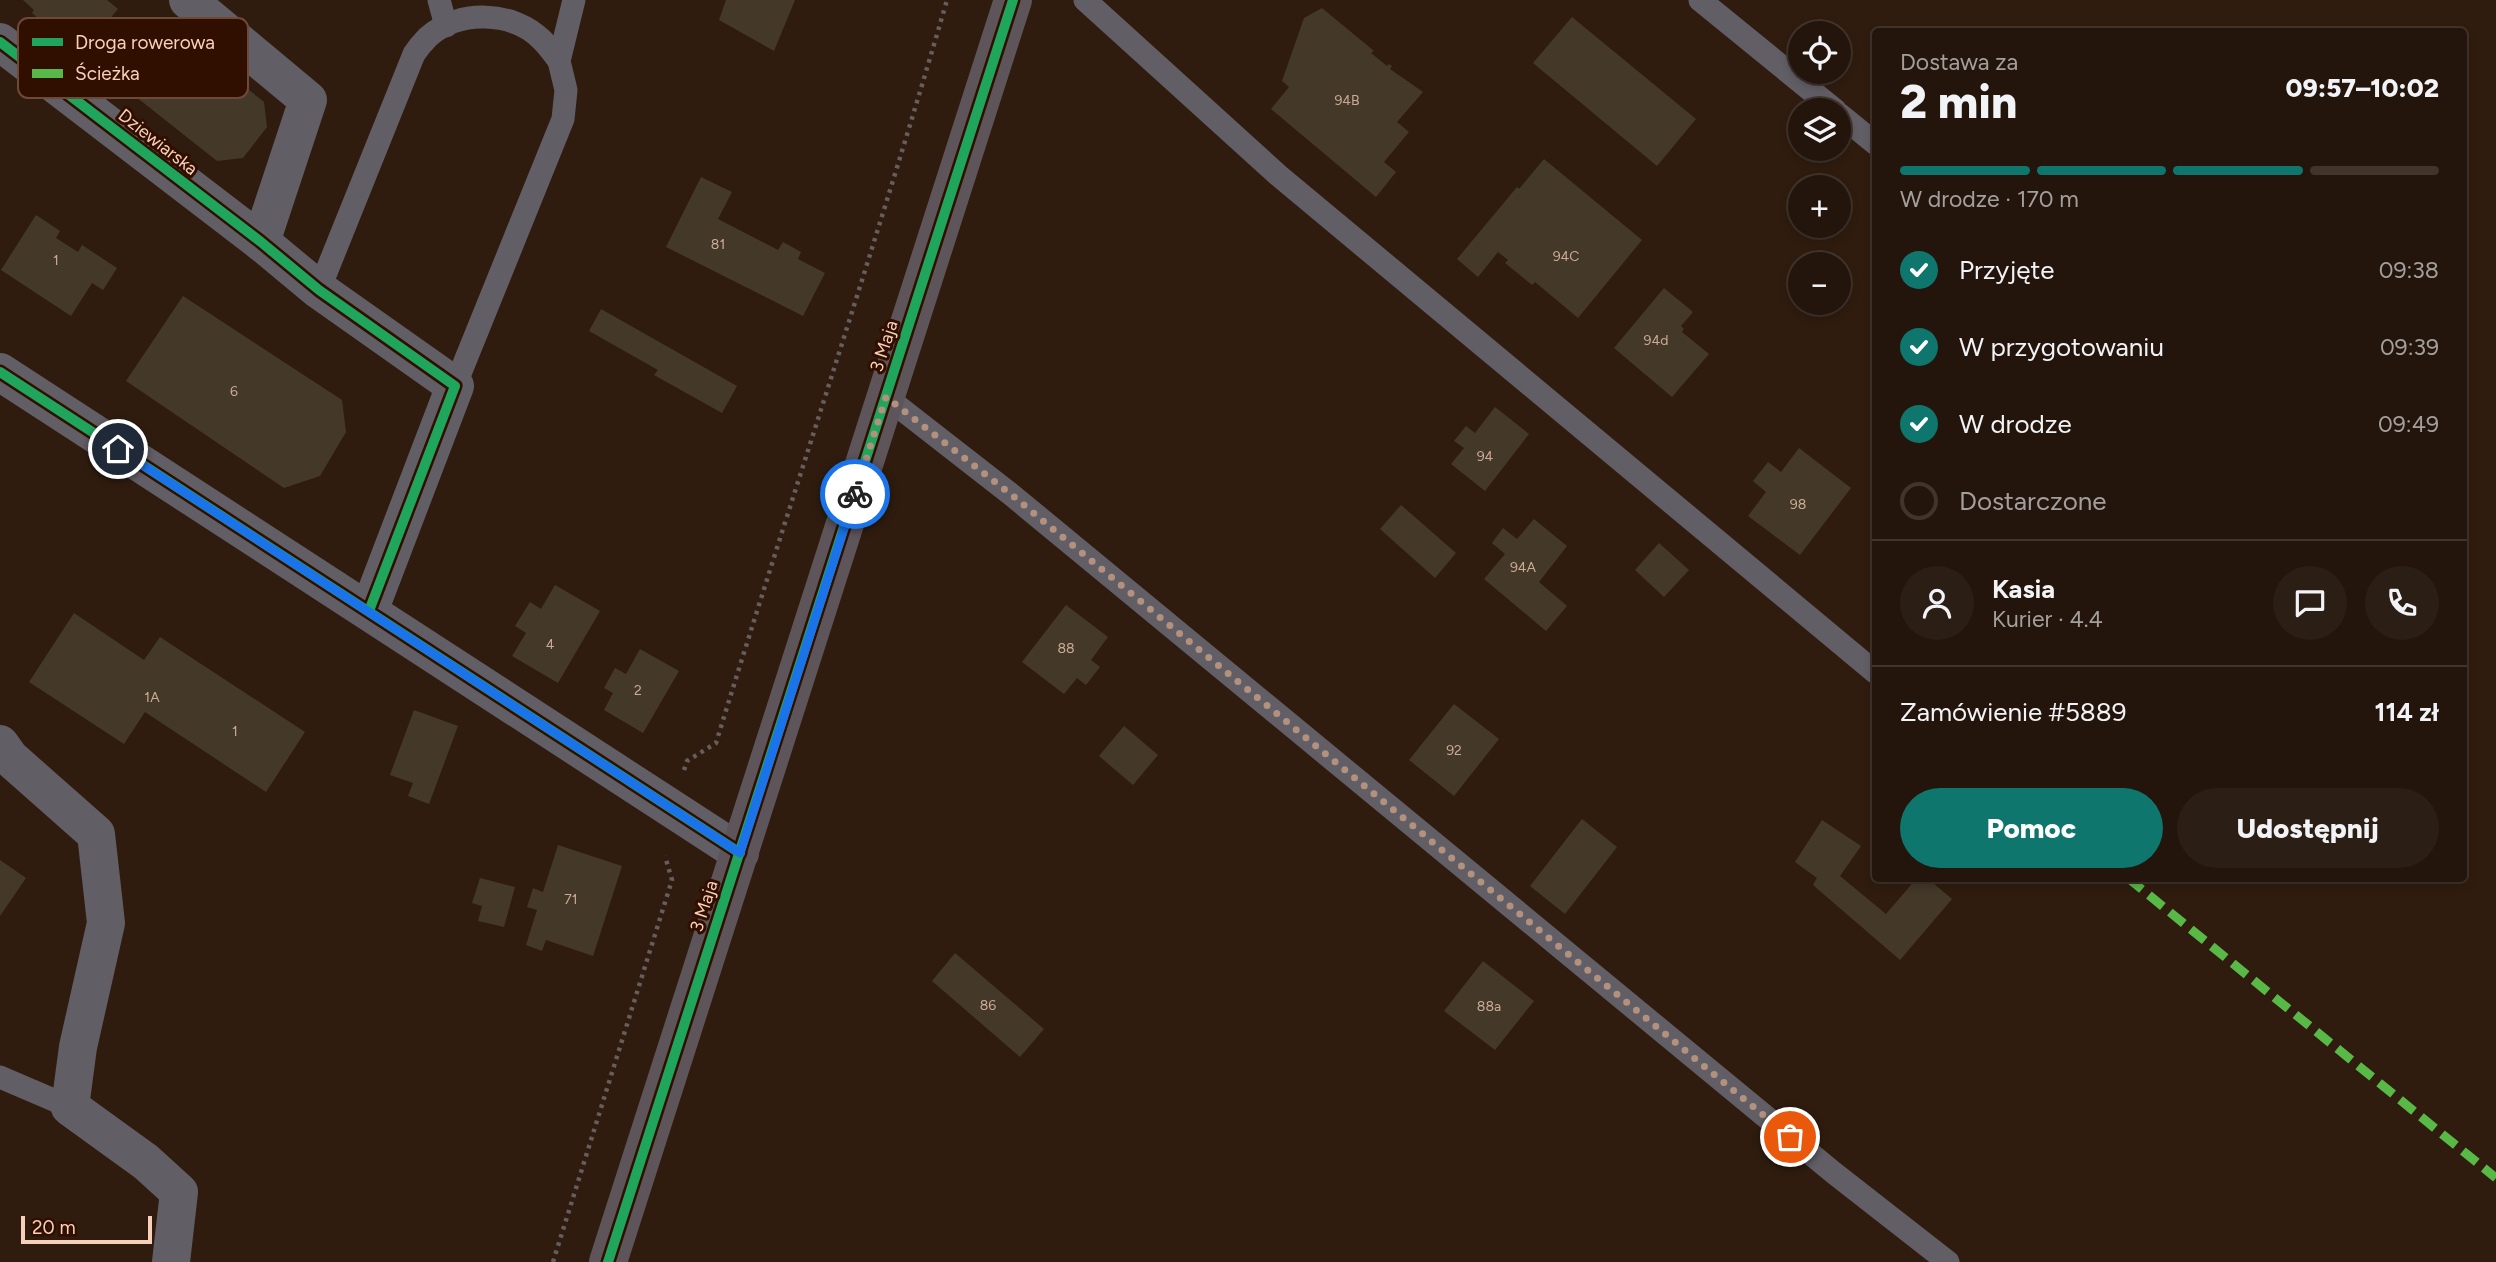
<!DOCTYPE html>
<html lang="pl">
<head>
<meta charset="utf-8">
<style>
	body { margin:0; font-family:Figtree,sans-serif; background:#2b1e14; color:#f1f3f6; height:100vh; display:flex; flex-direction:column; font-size:26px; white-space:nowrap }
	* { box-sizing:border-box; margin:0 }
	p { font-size:23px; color:#a39f9d }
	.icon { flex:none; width:38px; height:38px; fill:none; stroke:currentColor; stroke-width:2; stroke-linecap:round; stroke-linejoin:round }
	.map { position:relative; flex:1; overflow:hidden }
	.drawer { position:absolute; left:1872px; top:28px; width:595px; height:854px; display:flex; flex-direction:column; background:#23150b; border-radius:7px; box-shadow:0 4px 10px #0003,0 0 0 2px #40342c }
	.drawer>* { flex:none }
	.controls { position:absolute; left:1788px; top:21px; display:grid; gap:14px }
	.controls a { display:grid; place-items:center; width:63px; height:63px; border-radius:50%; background:#23150b; box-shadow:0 4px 10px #0003,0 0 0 2px #40342c; font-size:35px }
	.scale { position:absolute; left:21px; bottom:18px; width:131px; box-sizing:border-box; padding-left:7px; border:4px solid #f8d0ba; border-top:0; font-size:19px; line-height:24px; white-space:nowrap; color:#f8d0ba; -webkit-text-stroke:5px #310f00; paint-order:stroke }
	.pin { position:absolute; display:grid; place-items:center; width:60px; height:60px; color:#fff; margin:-30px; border:4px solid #fff; border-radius:50%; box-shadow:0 2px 7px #0007 }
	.courier { position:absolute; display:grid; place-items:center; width:70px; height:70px; margin:-35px; border:5px solid #1a73e8; border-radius:50%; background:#fff; color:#222; box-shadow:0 2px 9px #0007 }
	.summary em { font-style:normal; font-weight:800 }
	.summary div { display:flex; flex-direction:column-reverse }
	.summary { display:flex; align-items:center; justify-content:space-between; height:119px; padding:0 28px }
	h1 { font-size:46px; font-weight:800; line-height:52px }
	.bar { display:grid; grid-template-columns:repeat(4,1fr); gap:10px 7px; align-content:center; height:84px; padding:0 28px }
	.bar i { height:9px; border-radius:5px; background:#40342c }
	.bar .on { background:#0f766e }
	.bar p { grid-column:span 4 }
	.line { display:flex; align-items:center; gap:18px; padding:0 28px; border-top:2px solid #40342c }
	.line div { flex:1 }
	.round { display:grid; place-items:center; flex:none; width:74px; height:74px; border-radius:37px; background:#2b1e14 }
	ol { padding:0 28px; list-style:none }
	li { display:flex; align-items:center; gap:21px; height:77px }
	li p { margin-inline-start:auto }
	li .icon { padding:7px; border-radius:50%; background:#0f766e; color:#fff; stroke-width:4 }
	li:last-child { color:#a39f9d }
	li i { width:38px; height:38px; border:4px solid #40342c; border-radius:50% }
	.action { display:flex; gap:14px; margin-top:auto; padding:14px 28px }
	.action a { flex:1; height:80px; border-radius:42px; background:#0f766e; color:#fff; font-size:28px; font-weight:800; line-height:80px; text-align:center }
	.action a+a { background:#2b1e14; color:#f1f3f6 }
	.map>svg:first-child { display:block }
	.building { fill:#443928 }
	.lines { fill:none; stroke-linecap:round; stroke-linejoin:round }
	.path { stroke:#655e5f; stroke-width:4.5; stroke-dasharray:3.5 5; stroke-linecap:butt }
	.lane { stroke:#625e66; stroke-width:23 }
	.street { stroke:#625e66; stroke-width:38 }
	.secondary { stroke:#5e555a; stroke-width:38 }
	.quiet { stroke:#58b947; stroke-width:9; stroke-dasharray:18 9; stroke-linecap:butt }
	.cycleway-casing { stroke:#310f00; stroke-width:15 }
	.cycleway { stroke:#20a55d; stroke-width:10 }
	.done { stroke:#b2917e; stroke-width:7; stroke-dasharray:0 12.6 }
	.route { stroke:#1a73e8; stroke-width:9 }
	.labels { text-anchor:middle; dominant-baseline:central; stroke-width:6; stroke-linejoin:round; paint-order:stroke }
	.number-label { font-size:14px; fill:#cbaa96 }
	.street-label { font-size:18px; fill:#f8d0ba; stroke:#310f00 }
	.key { fill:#310f00; stroke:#6d4938; stroke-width:2 }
	.key-label { font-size:19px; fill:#f8d0ba }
</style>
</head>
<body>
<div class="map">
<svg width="2496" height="1262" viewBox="0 0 2496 1262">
	<rect width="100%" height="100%" fill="#2f1c0f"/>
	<g class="building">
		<polygon points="23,0 107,0 118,9 79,55 65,42 62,45 42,28 45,24 32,13 34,10"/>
		<polygon points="726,0 795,0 774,51 719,20"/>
		<polygon points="1322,8 1374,51 1371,53 1387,66 1389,64 1392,66 1390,69 1423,92 1397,122 1409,132 1384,162 1396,172 1376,197 1271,109 1289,87 1282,81 1304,18"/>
		<polygon points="1572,17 1696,119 1657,166 1533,63"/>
		<polygon points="168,25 264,102 267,127 243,158 217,161 121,85"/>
		<polygon points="1544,159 1642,240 1578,318 1535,282 1532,285 1505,263 1508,260 1498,252 1478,277 1457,259 1517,187 1519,189"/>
		<polygon points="701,177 732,192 718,219 778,250 783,242 801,252 798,259 825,273 803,316 666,247"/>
		<polygon points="36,215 60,231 56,238 78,252 82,245 117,268 103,290 92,283 71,316 1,270"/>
		<polygon points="1664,288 1693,312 1681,326 1684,329 1682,332 1709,354 1672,397 1614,348"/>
		<polygon points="183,296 342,400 346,432 320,476 284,488 126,381"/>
		<polygon points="601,309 737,386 722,413 654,375 658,370 589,331"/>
		<polygon points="1495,407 1529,434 1485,491 1451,464 1464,448 1454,441 1466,426 1475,433"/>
		<polygon points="1799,448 1851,488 1800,555 1748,516 1766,492 1753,481 1768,462 1781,472"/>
		<polygon points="1401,505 1456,553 1435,578 1380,529"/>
		<polygon points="1534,519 1567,546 1539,582 1567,606 1546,631 1484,579 1505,554 1492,543 1503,528 1517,539"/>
		<polygon points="1659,543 1689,570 1664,597 1635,570"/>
		<polygon points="555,585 600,611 558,683 512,656 526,633 515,626 530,602 541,609"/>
		<polygon points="1066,605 1108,637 1091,660 1100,667 1086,685 1077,678 1064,694 1022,662"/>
		<polygon points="74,613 144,660 160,637 305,732 266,792 145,712 124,744 29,682"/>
		<polygon points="640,649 679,671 643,733 604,710 613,693 604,688 615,668 626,674"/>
		<polygon points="1454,704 1499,739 1454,796 1409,760"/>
		<polygon points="414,710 458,726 429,804 408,796 413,783 390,775"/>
		<polygon points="1124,726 1158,755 1133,785 1099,756"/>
		<polygon points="1582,819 1617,847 1565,914 1530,886"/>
		<polygon points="1822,820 1861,846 1840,876 1886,914 1917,878 1927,878 1952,899 1900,960 1813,885 1817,878 1795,862"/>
		<polygon points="558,845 622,866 593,956 546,940 542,951 526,945 537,910 527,907 533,888 543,892"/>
		<polygon points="0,860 26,878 0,916"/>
		<polygon points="480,878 515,887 504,927 478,921 482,906 472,903"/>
		<polygon points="955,953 1044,1029 1020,1057 932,981"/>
		<polygon points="1483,961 1534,1001 1495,1050 1444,1011"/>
	</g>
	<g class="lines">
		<g class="path">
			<path d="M684,770L687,761L716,743C792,495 875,249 947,0"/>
			<polyline points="553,1262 672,880 665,856"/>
		</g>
		<g class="lane">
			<polyline points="439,0 446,26"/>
			<polyline points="1085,0 1278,175 1876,673"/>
			<polyline points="1700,0 1835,110"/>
			<polyline points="1839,114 1876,144"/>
			<path d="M319,290L414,54C418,48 423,42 428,37C459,9 513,11 542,40C548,46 554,54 559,61"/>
			<polyline points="455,386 563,119 566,90 559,61 574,0"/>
			<polyline points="886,397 1013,496 1834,1173 1948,1262"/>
			<polyline points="0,1077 70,1107"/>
		</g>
		<g class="street">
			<polyline points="188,0 308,100 261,242"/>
			<polyline points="0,42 261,242 319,290 455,386 369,611"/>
			<polyline points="0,372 740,853"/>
			<polyline points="0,744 10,758 96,834 106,923 78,1047 70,1107 146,1162 179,1192 171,1262"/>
		</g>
		<polyline class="secondary" points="608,1262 1013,0"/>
		<polyline class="quiet" points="2128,878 2496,1178"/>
		<defs>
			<g id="cycleway">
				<polyline points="0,42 261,242 319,290 455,386 369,611"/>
				<polyline points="0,372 740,853"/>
				<polyline points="608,1262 1013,0"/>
			</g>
		</defs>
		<use href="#cycleway" class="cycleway-casing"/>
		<use href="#cycleway" class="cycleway"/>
	</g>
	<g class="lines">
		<polyline class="done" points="855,494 886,397 1013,496 1790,1137"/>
		<polyline class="route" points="118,449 740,853 855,494"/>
	</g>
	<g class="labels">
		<g class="number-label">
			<text x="1347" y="100">94B</text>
			<text x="718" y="244">81</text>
			<text x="1566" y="256">94C</text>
			<text x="56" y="260">1</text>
			<text x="1656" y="340">94d</text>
			<text x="234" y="391">6</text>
			<text x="1485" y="456">94</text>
			<text x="1798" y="504">98</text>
			<text x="1523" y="567">94A</text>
			<text x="550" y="644">4</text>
			<text x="1066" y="648">88</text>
			<text x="638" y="690">2</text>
			<text x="152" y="697">1A</text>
			<text x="235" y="731">1</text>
			<text x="1454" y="750">92</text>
			<text x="571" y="899">71</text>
			<text x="988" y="1005">86</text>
			<text x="1489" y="1006">88a</text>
		</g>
		<g class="street-label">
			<text transform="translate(158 142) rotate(38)">Dziewiarska</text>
			<text transform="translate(884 346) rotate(-72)">3 Maja</text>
			<text transform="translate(704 906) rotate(-72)">3 Maja</text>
		</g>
	</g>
	<rect x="18" y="18" width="230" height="80" rx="10" class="key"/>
	<rect x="32" y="38" width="31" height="8" fill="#20a55d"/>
	<rect x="32" y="69" width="31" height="9" fill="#58b947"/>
	<g class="key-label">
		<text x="75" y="49">Droga rowerowa</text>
		<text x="75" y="80">Ścieżka</text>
	</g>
</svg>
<div class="controls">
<a><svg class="icon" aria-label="locate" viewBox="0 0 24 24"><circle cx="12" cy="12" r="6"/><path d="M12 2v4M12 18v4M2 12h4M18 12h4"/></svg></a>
<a><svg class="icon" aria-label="layers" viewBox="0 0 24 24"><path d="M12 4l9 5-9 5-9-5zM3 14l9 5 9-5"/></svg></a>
<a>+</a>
<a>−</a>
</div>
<div class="scale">20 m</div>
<div class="pin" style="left:1790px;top:1137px;background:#ea580c"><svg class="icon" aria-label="bag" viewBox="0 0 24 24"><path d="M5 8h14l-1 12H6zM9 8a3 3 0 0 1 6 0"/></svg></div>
<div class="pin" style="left:118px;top:449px;background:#1f2937"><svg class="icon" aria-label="home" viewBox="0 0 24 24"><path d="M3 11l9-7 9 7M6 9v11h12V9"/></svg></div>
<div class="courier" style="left:855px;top:494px"><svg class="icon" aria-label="bike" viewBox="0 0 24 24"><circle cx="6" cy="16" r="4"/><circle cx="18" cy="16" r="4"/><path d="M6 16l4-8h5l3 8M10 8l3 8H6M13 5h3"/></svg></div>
<section class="drawer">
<div class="summary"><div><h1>2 min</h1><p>Dostawa za</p></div><em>09:57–10:02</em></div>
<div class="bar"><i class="on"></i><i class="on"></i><i class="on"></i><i></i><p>W drodze · 170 m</p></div>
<ol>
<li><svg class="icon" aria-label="check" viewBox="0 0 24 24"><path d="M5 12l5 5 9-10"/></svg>Przyjęte<p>09:38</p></li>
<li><svg class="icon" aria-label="check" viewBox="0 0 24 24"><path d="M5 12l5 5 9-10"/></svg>W przygotowaniu<p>09:39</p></li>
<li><svg class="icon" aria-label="check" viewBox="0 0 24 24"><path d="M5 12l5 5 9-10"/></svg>W drodze<p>09:49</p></li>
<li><i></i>Dostarczone</li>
</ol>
<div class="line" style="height:126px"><a class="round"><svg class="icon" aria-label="person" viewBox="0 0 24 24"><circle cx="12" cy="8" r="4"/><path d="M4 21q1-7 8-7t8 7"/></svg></a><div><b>Kasia</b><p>Kurier · 4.4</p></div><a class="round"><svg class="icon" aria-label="chat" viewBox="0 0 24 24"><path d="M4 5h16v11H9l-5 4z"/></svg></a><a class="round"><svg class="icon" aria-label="phone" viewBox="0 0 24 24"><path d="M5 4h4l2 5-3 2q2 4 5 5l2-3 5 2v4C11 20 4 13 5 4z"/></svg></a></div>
<div class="line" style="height:91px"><div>Zamówienie #5889</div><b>114 zł</b></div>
<div class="action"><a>Pomoc</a><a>Udostępnij</a></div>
</section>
</div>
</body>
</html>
